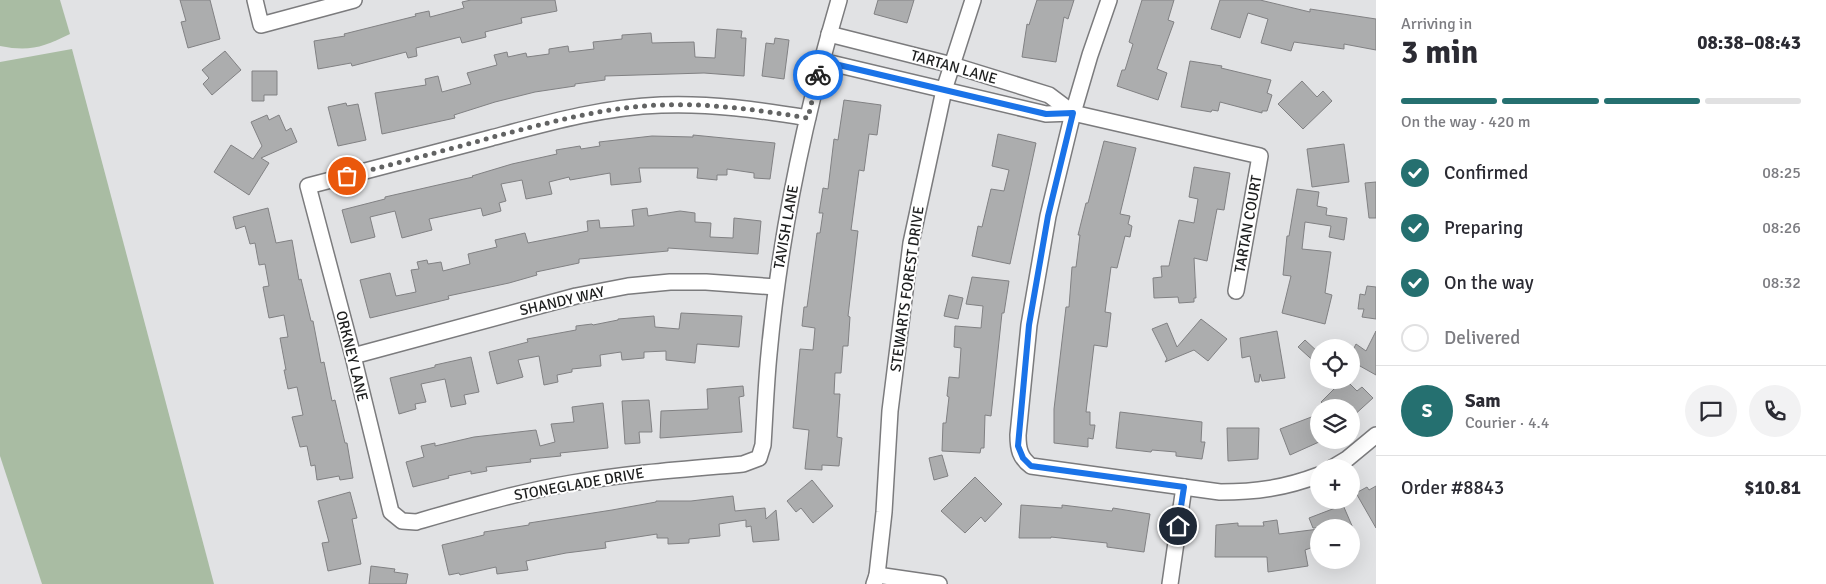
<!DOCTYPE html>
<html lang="en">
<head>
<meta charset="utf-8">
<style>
	body { margin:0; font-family:Signika,sans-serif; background:#f2f2f3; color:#2b2b33; height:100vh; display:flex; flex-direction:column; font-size:19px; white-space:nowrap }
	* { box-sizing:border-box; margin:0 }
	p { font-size:16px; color:#7c7c81 }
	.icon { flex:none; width:28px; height:28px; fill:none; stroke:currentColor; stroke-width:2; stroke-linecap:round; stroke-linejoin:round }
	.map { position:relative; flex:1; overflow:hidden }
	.details { display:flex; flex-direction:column; background:#fff; width:450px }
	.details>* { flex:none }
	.fabs { position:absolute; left:1310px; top:339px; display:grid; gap:10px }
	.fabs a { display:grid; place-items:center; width:50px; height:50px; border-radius:50%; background:#fff; box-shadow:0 5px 20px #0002; font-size:25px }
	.pin { position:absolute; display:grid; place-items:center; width:42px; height:42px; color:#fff; margin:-21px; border:2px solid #fff; border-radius:50%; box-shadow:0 1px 5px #0007 }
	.courier { position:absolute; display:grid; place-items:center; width:50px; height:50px; margin:-25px; border:4px solid #1a73e8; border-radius:50%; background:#fff; color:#222; box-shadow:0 1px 6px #0007 }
	.headline em { font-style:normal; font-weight:800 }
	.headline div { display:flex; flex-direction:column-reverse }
	.headline { display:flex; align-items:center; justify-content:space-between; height:85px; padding:0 25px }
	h1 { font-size:32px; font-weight:800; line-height:38px }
	.bar { display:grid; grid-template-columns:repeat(4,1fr); gap:8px 5px; align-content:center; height:60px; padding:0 25px }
	.bar i { height:6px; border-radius:4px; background:#e1e1e2 }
	.bar .selected { background:#257070 }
	.bar p { grid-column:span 4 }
	.line { display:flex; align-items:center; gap:12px; padding:0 25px; border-top:1px solid #e1e1e2 }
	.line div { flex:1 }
	.round { display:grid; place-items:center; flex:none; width:52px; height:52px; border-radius:26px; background:#f2f2f3 }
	ol { padding:0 25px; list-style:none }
	li { display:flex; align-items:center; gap:15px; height:55px }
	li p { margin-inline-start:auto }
	li .icon { padding:5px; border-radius:50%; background:#257070; color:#fff; stroke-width:4 }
	li:last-child { color:#7c7c81 }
	li i { width:28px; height:28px; border:2px solid #e1e1e2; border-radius:50% }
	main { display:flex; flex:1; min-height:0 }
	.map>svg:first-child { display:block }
	.green { fill:#a9bca3 }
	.building { fill:#acadae; stroke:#818183 }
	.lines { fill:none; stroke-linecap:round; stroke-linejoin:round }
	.minor-casing { stroke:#7b7b7d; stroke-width:18 }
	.minor { stroke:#fff; stroke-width:15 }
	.done { stroke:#626363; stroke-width:5; stroke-dasharray:0 9 }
	.route { stroke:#1a73e8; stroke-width:6 }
	.labels { text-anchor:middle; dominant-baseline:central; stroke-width:4; stroke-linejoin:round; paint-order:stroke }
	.street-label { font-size:15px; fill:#1d1e1e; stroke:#fff }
</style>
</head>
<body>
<main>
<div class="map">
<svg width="1376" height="584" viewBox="0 0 1376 584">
	<rect width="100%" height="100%" fill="#e1e2e4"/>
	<g class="green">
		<path d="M0,0H60L70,34C43,47 30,52 0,46Z"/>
		<polygon points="72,49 214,584 42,584 0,456 0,62"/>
	</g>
	<g class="building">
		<polygon points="180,0 210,0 220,39 188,48 181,22 186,21"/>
		<polygon points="471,0 555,0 557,11 521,18 522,23 485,32 486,37 462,43 460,37 416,48 417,56 408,58 406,52 352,66 351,63 318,69 314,41 345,36 344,34 416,16 415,14 429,11 430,17 464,8 462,2"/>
		<polygon points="878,0 914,0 907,23 874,14"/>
		<polygon points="1037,0 1074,0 1068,19 1064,17 1056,62 1022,57 1027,24 1029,25"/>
		<polygon points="1142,0 1174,0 1168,20 1174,22 1157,69 1167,73 1158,100 1117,86 1122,70 1125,70 1133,44 1129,42"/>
		<polygon points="1220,0 1260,0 1310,12 1310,9 1376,19 1376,50 1344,44 1344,49 1294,42 1291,51 1261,43 1268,19 1248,13 1240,38 1211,29"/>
		<polygon points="717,29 742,31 741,38 746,38 744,76 704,73 605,76 605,80 575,84 575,86 535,92 495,102 454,115 455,118 382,134 375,93 426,85 425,79 438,76 442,92 471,84 467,73 497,65 494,55 507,52 508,57 526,53 527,57 549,54 549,49 568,46 569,52 594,49 593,42 622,39 622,35 651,33 652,43 694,42 695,57 715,58"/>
		<polygon points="775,38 789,40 784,79 762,76 766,43 774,44"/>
		<polygon points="225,51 241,70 212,95 203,84 209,78 202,70"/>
		<polygon points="1190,61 1222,66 1221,68 1271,80 1267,93 1272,95 1267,111 1262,111 1262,113 1220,102 1218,111 1212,110 1211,112 1181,107"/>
		<polygon points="252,71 277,71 277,95 264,95 264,101 252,101"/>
		<polygon points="1302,81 1317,97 1323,91 1332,101 1303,129 1278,104"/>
		<polygon points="844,100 881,105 877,135 869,134 864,171 859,170 851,230 858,231 848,316 850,317 848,346 843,346 841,373 835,373 834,394 840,394 837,437 842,438 839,466 822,465 822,470 805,469 809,430 793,428 800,349 813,350 815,328 802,326 804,307 807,307 817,233 820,233 823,213 819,213 823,188 828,189 834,139 838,140"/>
		<polygon points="346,103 347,106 358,104 366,140 338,146 328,107"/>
		<polygon points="267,115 269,120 279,115 286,131 291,128 297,142 261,158 269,163 249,195 214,172 231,145 253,159 262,146 251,122"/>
		<polygon points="998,134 1036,143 1010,264 972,256 978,226 982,227 991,189 1004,191 1009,170 992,166"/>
		<polygon points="693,135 775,143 770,179 754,178 754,173 727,169 727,175 717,175 717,180 697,178 698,168 639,168 641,182 611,185 610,173 570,180 569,177 549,182 552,194 526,199 522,180 501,184 506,201 499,203 501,211 483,216 481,208 429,219 432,230 402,238 395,211 370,217 375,237 351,243 342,210 385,199 385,197 473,177 472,176 512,164 557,154 556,150 580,146 581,149 600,146 599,142 652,136 693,137"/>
		<polygon points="1104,141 1136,148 1120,214 1130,216 1128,224 1132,226 1130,237 1125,236 1117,268 1111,267 1105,312 1111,313 1107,347 1094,345 1086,412 1090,412 1090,425 1095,425 1093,439 1088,438 1088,447 1054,443 1054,409 1066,307 1069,307 1072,267 1076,267 1080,235 1078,235 1086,203 1088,203"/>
		<polygon points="1344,144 1349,182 1312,187 1307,149"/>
		<polygon points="1194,167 1230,173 1224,210 1217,209 1207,261 1194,258 1196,298 1194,298 1194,302 1179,303 1178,297 1154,298 1153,278 1162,277 1161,266 1169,266 1179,220 1194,223 1198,199 1189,197"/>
		<polygon points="1376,182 1376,218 1369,218 1365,183"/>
		<polygon points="1297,189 1319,192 1317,206 1327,208 1326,215 1347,218 1344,240 1329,237 1331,226 1305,222 1302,249 1331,252 1325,293 1332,295 1325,324 1282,313 1291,276 1283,275 1287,236 1289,236"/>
		<polygon points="268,208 276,243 292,240 299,280 301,279 311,321 313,321 321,363 324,362 332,401 335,400 345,443 347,443 353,478 340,480 339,476 317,480 315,465 311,466 307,446 300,447 292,417 303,415 297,387 288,389 284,370 286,370 280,338 288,337 284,315 269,318 263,287 269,286 265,264 259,265 255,243 250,244 245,226 236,229 233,217"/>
		<polygon points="647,208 648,216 680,211 695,213 695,222 711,223 710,237 733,238 734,218 761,221 758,254 668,248 668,251 579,259 579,263 536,272 537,275 509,283 448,296 449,299 370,318 360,280 390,273 396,296 416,292 411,270 419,269 417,262 427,260 428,264 441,262 443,271 470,264 468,254 497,247 495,240 525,233 528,243 588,231 587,221 599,220 600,228 634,226 632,210"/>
		<polygon points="972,277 1009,281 1004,313 1002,313 991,416 985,415 984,448 981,448 980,453 942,451 943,423 946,423 949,397 947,396 949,377 959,378 961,348 954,347 955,326 981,328 983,306 966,304"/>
		<polygon points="1367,286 1376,287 1376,319 1362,317 1364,309 1358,309 1360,294 1365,295"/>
		<polygon points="949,295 963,298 958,319 944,316"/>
		<polygon points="681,313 742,316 739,347 697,344 695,363 666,360 666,351 644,352 644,358 622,360 621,352 600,355 601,366 572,369 572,372 557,375 558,382 544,385 539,356 518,360 523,377 497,384 489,352 528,342 527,339 576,330 576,326 592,324 593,325 618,320 618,319 654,316 655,327 679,329"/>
		<polygon points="1201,319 1227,339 1208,361 1194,350 1165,362 1167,359 1152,329 1167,323 1177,347"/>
		<polygon points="1277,331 1285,378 1262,381 1260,374 1259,382 1255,382 1250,356 1242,358 1240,338"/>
		<polygon points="1376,331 1376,375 1351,361 1351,354 1356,344 1366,351"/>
		<polygon points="1305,340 1319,353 1319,366 1298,347"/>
		<polygon points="471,357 479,392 464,395 466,404 451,407 445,379 421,384 426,402 415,404 416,409 399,414 390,378 435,367 435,365"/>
		<polygon points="1343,380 1346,380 1357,391 1362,387 1373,398 1351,418 1351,408 1327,408 1321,402"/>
		<polygon points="743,386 744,396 739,397 742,432 660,438 661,411 708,409 707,389"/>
		<polygon points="649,400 652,432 639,432 640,443 625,444 622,401"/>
		<polygon points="603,403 608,448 560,453 561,456 530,459 531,462 486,467 487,471 471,474 471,471 448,476 449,478 413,487 406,462 424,457 421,446 435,443 435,446 474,437 536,430 540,446 555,442 551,424 574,422 572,407"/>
		<polygon points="1120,412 1202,422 1201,442 1205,442 1202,459 1176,456 1176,452 1152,450 1151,452 1116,448"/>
		<polygon points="1314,416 1319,428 1319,442 1290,455 1280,429"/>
		<polygon points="1227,428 1259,428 1258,459 1228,461"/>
		<polygon points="942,455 948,476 934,480 929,458"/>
		<polygon points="975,477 1002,504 985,522 981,517 965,533 941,511"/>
		<polygon points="812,480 833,506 813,523 801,508 796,512 787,501"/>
		<polygon points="1376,486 1376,528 1356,493 1367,487 1369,490"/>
		<polygon points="350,492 357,518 352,519 361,564 328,571 322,543 329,542 318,501"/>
		<polygon points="733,496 735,511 765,508 766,519 776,510 779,540 753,542 751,526 746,527 746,520 719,524 720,536 689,539 689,543 668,544 668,538 657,538 657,534 605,542 606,548 566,553 526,561 528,570 497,574 496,567 460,575 459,573 449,575 442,545 484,535 484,532 529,525 529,523 612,510 656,502 656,501 691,501"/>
		<polygon points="1021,505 1062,508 1062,505 1112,511 1113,508 1150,514 1144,552 1107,547 1107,543 1051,537 1051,538 1019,538"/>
		<polygon points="1343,505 1353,528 1313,528 1309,518"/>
		<polygon points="1277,520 1279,534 1319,529 1319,545 1305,550 1308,566 1268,572 1267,557 1215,557 1216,525 1238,523 1238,526 1264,526 1263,522"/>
		<polygon points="371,566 395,569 394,572 408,574 406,584 369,584"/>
	</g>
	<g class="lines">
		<defs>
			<g id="minor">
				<polyline points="255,0 261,25 354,0"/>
				<path d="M1109,0L1090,55L1073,113L1048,216L1029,325L1018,435C1018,449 1020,458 1031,466L1220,492C1256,492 1285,488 1319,475"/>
				<polyline points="829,34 952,65 1049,95 1073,113"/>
				<polyline points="822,61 1046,114 1073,113 1260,156 1236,291"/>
				<path d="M808,118C759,110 711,103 661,105C603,107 547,123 491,138C430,154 369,170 308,186L353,356L391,512L402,521L416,522C468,507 519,492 572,483C629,473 686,469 743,464L759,458L763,445C765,414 766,384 769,354C780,234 805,115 839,0"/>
				<polyline points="353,356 576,296 628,286 670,282 706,282 776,287"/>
				<polyline points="1332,468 1347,459 1376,435"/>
				<polyline points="877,575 939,584"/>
				<polyline points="874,584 877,575 884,512 890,411 911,243 944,90 973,0"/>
				<polyline points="1170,584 1184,487"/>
			</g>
		</defs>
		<use href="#minor" class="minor-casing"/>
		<use href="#minor" class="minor"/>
	</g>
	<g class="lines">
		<path class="done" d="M347,176C397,163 447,150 497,136C551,122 605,107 661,105C710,103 759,110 808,118L818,75"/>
		<polyline class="route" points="818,75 822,61 1046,114 1073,113 1048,216 1029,325 1018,446 1023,458 1031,466 1184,487 1178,526"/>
	</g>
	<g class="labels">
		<g class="street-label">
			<text transform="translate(954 67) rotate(16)">TARTAN LANE</text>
			<text transform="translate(1248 224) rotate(-80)">TARTAN COURT</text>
			<text transform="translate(786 227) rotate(-80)">TAVISH LANE</text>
			<text transform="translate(907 289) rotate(-82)">STEWARTS FOREST DRIVE</text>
			<text transform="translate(562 301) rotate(-13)">SHANDY WAY</text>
			<text transform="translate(352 356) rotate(76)">ORKNEY LANE</text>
			<text transform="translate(579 484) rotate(-10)">STONEGLADE DRIVE</text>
		</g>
	</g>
</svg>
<div class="fabs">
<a><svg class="icon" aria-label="locate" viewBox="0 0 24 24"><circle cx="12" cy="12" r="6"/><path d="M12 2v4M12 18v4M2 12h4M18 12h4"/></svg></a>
<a><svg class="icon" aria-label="layers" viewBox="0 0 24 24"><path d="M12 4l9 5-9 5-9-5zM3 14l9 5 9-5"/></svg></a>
<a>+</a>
<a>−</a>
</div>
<div class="pin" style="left:347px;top:176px;background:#ea580c"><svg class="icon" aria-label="bag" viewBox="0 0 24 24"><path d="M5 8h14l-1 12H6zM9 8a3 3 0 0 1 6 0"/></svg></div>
<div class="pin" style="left:1178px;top:526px;background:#1f2937"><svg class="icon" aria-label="home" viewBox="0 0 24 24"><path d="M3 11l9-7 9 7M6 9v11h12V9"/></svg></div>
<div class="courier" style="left:818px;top:75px"><svg class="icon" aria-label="bike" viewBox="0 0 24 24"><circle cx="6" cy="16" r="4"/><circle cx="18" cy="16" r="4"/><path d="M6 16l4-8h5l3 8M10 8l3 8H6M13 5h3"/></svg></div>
</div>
<section class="details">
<div class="headline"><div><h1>3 min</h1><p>Arriving in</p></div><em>08:38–08:43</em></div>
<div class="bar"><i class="selected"></i><i class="selected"></i><i class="selected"></i><i></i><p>On the way · 420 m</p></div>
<ol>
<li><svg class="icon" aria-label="check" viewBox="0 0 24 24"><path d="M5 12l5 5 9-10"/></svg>Confirmed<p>08:25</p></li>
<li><svg class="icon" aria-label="check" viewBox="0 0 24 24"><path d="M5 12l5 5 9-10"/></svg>Preparing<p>08:26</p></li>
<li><svg class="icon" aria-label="check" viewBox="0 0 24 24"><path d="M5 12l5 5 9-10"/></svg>On the way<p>08:32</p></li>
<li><i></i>Delivered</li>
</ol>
<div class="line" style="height:90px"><b class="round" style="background:#257070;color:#fff">S</b><div><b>Sam</b><p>Courier · 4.4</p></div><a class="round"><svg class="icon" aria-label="chat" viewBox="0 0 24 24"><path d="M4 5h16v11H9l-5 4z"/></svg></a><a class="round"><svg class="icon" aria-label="phone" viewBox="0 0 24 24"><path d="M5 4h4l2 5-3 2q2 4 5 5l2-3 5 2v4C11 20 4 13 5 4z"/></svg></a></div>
<div class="line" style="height:65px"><div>Order #8843</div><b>$10.81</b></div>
</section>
</main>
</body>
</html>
